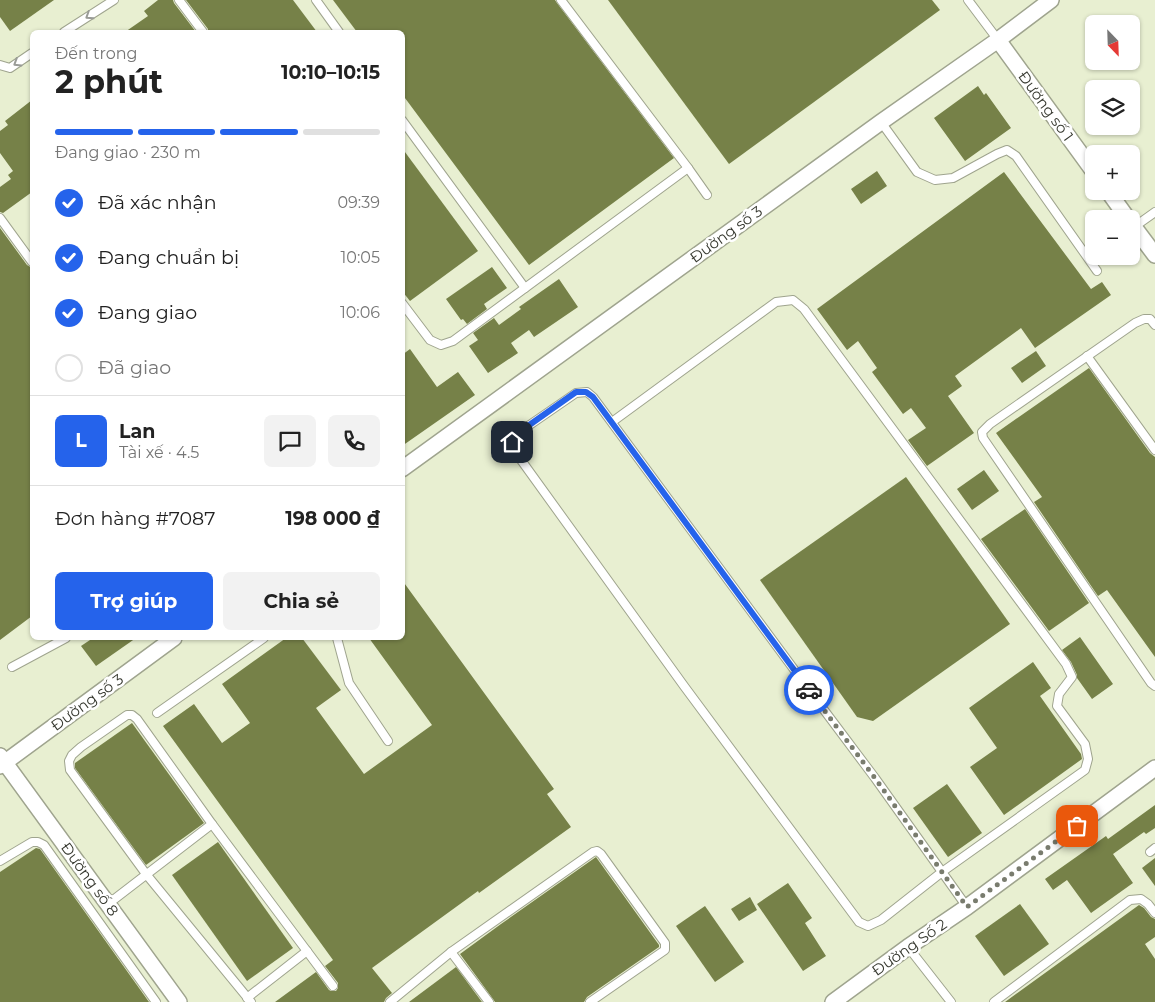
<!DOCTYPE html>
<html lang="vi">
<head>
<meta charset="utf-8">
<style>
	body { margin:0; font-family:Montserrat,sans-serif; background:#f2f2f2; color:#222; height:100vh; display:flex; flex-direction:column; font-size:19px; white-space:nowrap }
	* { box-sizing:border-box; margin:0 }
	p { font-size:16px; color:#767676 }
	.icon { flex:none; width:28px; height:28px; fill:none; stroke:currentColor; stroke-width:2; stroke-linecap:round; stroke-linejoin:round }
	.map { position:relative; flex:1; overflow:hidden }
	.sheet { position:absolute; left:30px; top:30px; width:375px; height:610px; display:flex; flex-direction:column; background:#fff; border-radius:8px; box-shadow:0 1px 4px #0004 }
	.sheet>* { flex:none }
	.needle { width:32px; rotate:157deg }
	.controls { position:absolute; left:1085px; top:15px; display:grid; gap:10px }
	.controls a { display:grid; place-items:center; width:55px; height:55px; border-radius:8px; background:#fff; box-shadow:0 1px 4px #0004; font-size:25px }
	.pin { position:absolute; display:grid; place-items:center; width:42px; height:42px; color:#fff; margin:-21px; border-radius:10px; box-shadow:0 2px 8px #0006 }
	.courier { position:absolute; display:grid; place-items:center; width:50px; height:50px; margin:-25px; border:4px solid #2563eb; border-radius:50%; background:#fff; color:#222; box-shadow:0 1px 6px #0007 }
	.summary em { font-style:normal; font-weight:700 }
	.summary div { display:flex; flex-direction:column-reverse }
	.summary { display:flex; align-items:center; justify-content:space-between; height:85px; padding:0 25px }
	h1 { font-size:32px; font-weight:700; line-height:38px }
	.bar { display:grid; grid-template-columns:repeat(4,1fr); gap:8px 5px; align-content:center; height:60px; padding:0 25px }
	.bar i { height:6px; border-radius:4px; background:#e0e0e0 }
	.bar .on { background:#2563eb }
	.bar p { grid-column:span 4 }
	.line { display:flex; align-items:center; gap:12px; padding:0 25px; border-top:1px solid #e0e0e0 }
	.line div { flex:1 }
	.round { display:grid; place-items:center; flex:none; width:52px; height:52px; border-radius:8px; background:#f2f2f2 }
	ol { padding:0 25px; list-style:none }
	li { display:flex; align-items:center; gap:15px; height:55px }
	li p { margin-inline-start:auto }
	li .icon { padding:5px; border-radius:50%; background:#2563eb; color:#fff; stroke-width:4 }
	li:last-child { color:#767676 }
	li i { width:28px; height:28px; border:2px solid #e0e0e0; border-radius:50% }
	.action { display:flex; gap:10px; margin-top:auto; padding:10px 25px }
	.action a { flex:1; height:58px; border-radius:8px; background:#2563eb; color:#fff; font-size:20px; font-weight:700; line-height:58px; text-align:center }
	.action a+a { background:#f2f2f2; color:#222 }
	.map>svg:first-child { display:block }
	.built { fill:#e8efd1; fill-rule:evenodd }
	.building { fill:#768148 }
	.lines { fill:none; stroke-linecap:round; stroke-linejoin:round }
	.service-casing { stroke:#9fa48e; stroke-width:10 }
	.minor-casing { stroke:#9fa48e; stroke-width:18 }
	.service { stroke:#fff; stroke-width:8 }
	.minor { stroke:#fff; stroke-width:15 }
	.oneway { stroke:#9a9c97 }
	.done { stroke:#797c6e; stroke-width:5; stroke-dasharray:0 9 }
	.route { stroke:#2563eb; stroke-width:6 }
	.labels { text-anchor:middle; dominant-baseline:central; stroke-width:5; stroke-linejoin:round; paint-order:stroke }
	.street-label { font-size:15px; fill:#36382f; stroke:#fff }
</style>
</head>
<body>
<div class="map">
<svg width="1155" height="1002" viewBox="0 0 1155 1002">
	<rect width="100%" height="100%" fill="#f6fbe4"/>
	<path class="built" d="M0,0H1155V1002H0ZM1094,24H1131V61H1094ZM32,32H402V638H32ZM1094,89H1131V126H1094ZM1094,154H1131V191H1094ZM1094,219H1131V256H1094Z"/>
	<g class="building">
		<polygon points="0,0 54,0 10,31 0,17"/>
		<polygon points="158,0 173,0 174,3 196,32 125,32 148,16 144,11"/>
		<polygon points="186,0 293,0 317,32 208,32 208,29"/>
		<polygon points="333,0 555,0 557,3 674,158 529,265 402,94 402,32 357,32"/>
		<polygon points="608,0 932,0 940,10 729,164"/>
		<polygon points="978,86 984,95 986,93 1011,128 965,161 934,118"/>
		<polygon points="32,100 32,192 3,213 0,212 0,187 11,179 8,175 13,171 0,153 0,131 8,125 5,121"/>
		<polygon points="402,148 478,251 410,301 402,291"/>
		<polygon points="877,171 887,186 861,204 851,189"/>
		<polygon points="1004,172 1091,289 1102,282 1111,295 1035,348 1021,328 955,376 962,386 948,396 974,433 927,466 908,440 926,428 911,408 903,414 872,372 877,368 858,341 847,350 817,309"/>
		<polygon points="0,228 27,265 32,268 32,616 0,640"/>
		<polygon points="492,267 507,288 484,304 487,309 467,324 463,319 461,320 446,299"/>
		<polygon points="559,279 578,307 534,337 529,330 511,343 518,353 488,373 469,346 478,340 473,333 494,318 499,325 521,309 519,307"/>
		<polygon points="410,349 437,387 458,372 475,395 402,446 402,355"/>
		<polygon points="1036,351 1046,366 1022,383 1011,368"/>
		<polygon points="1089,368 1150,453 1155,457 1155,657 1107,590 1098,596 1034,502 1042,497 996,433"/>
		<polygon points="984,470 999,491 972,510 957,489"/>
		<polygon points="906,477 1010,624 873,721 857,717 760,580"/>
		<polygon points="1025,509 1089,603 1049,631 981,539"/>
		<polygon points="402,580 554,789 547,794 571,827 479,893 478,891 372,968 392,993 386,998 384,1002 275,1002 316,972 329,990 331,991 336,991 338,988 338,983 325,966 333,960 163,726 194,704 222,743 250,723 222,684 286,638 302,638 341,690 316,708 364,774 432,725 369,638 402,638"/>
		<polygon points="1080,637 1113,684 1092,699 1077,678 1077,675 1071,662 1062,650"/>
		<polygon points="93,638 136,638 96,666 81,646"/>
		<polygon points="1033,662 1051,688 1040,696 1081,754 1082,759 1004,815 970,767 997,748 969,708"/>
		<polygon points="132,723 204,823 146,865 75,768 75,763"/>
		<polygon points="947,784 982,833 948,857 913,808"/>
		<polygon points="1155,805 1155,828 1146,834 1144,832 1113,854 1133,883 1091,913 1067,880 1053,890 1045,879 1106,836 1108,839"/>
		<polygon points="218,842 293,948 247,981 172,875"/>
		<polygon points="36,848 40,849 149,1002 0,1002 0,872"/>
		<polygon points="596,857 659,945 659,947 587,997 584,1002 495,1002 493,999 460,954 501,924"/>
		<polygon points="1155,858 1155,886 1142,868"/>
		<polygon points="788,883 812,918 805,923 826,956 803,971 757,904"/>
		<polygon points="750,897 757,910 739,921 731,909"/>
		<polygon points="1020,904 1049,944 1004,976 975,936"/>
		<polygon points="1139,905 1144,908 1151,917 1155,919 1155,937 1145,944 1155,959 1155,1002 1005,1002"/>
		<polygon points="705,906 744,962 715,982 676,926"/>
		<polygon points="456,967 482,1002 409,1002"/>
	</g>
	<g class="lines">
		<defs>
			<g id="service">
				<polyline points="179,0 203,32"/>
				<polyline points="316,0 339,32"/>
				<polyline points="561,0 688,168 707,195"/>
				<polyline points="968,0 998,40"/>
				<polyline points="64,32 114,0"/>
				<polyline points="0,65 10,68 32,53"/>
				<polyline points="402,120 525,288"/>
				<polyline points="881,122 917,172 935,180 953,178 997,154 1007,150 1016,156 1097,271"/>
				<polyline points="0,218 32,262"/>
				<polyline points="1134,227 1155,212"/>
				<polyline points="402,303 430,340 441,345 453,341 688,168"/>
				<polyline points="1155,325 1150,319 1144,319 1135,323 990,424 982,432 983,438 1151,683 1155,686"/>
				<polyline points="1087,356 1155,450"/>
				<polyline points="612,422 776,302 793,300 804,309 1066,664 1072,677 1059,694 1057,706 1085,744 1088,759 1085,770 942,872 881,920 868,926 859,922 684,686 516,453 512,442 518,433 576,393 587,392 593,397 821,706 875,778 967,907"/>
				<polyline points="337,638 349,683 388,741"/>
				<polyline points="12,667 66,638"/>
				<polyline points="157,713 264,638"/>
				<polyline points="212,824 333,986"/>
				<polyline points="1150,852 1155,848"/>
				<polyline points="0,861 32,842 38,842 44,845 156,1002"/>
				<polyline points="108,904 212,824 137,719 132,715 127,715 81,747 72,755 69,761 70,770 146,874 251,1002"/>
				<polyline points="908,947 951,1002"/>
				<polyline points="451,952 489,1002"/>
				<polyline points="247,998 307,951"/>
				<polyline points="390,1002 451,952 593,852 597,851 601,854 665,943 665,950 590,1002"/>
				<polyline points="994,1002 1130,900 1141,899 1148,904 1155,913"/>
			</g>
			<g id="minor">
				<polyline points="998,40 1094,172"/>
				<polyline points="1108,191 1128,219"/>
				<polyline points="1131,223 1155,255"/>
				<polyline points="402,469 881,122 998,40 1051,0"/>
				<polyline points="0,756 179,1002"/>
				<polyline points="0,766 174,638"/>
				<polyline points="833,1002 908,947 967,907 1155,768"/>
			</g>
		</defs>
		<use href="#service" class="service-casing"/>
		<use href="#minor" class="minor-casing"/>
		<use href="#service" class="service"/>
		<use href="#minor" class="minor"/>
	</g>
	<defs><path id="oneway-chevron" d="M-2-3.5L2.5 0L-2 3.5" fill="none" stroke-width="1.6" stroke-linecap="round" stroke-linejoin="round" transform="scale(1.25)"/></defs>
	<g class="oneway">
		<use href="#oneway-chevron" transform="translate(89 16) rotate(147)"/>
		<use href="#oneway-chevron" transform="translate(17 63) rotate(148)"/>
	</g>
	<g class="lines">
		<polyline class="done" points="809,690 875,778 967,907 1077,826"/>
		<polyline class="route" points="512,442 518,433 576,392 586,392 593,397 809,690"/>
	</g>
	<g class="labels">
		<g class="street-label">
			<text transform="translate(1046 106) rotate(54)">Đường số 1</text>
			<text transform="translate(726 234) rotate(-36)">Đường số 3</text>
			<text transform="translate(87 702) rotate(-36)">Đường số 3</text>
			<text transform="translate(90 879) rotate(54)">Đường số 8</text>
			<text transform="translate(909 947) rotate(-35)">Đường Số 2</text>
		</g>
	</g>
</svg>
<div class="controls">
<a><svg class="needle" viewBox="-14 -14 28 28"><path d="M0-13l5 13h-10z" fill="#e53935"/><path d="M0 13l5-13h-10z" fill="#767676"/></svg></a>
<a><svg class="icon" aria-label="layers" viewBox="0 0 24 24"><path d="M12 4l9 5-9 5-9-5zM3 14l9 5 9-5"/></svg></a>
<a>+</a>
<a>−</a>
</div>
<div class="pin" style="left:1077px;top:826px;background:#ea580c"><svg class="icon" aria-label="bag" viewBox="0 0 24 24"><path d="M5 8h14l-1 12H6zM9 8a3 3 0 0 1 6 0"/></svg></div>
<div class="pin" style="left:512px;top:442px;background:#1f2937"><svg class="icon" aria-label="home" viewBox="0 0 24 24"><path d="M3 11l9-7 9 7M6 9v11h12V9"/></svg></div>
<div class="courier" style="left:809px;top:690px"><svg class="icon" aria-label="car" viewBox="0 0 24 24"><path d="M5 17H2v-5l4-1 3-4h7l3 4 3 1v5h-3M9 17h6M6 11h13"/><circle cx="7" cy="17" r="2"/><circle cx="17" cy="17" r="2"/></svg></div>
<section class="sheet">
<div class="summary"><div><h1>2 phút</h1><p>Đến trong</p></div><em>10:10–10:15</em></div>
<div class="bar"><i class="on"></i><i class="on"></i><i class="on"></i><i></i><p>Đang giao · 230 m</p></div>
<ol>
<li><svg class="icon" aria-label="check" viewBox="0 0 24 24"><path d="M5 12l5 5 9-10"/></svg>Đã xác nhận<p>09:39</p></li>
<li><svg class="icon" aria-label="check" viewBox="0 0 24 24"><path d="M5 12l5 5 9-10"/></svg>Đang chuẩn bị<p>10:05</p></li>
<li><svg class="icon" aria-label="check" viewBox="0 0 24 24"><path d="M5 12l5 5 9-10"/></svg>Đang giao<p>10:06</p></li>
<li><i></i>Đã giao</li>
</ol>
<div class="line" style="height:90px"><b class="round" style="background:#2563eb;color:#fff">L</b><div><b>Lan</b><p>Tài xế · 4.5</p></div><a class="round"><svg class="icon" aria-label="chat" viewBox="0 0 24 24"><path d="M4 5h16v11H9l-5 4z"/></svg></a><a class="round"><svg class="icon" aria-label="phone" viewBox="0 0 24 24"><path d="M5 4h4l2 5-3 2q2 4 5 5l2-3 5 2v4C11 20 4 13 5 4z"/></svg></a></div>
<div class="line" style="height:65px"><div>Đơn hàng #7087</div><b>198 000 ₫</b></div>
<div class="action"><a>Trợ giúp</a><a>Chia sẻ</a></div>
</section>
</div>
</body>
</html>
